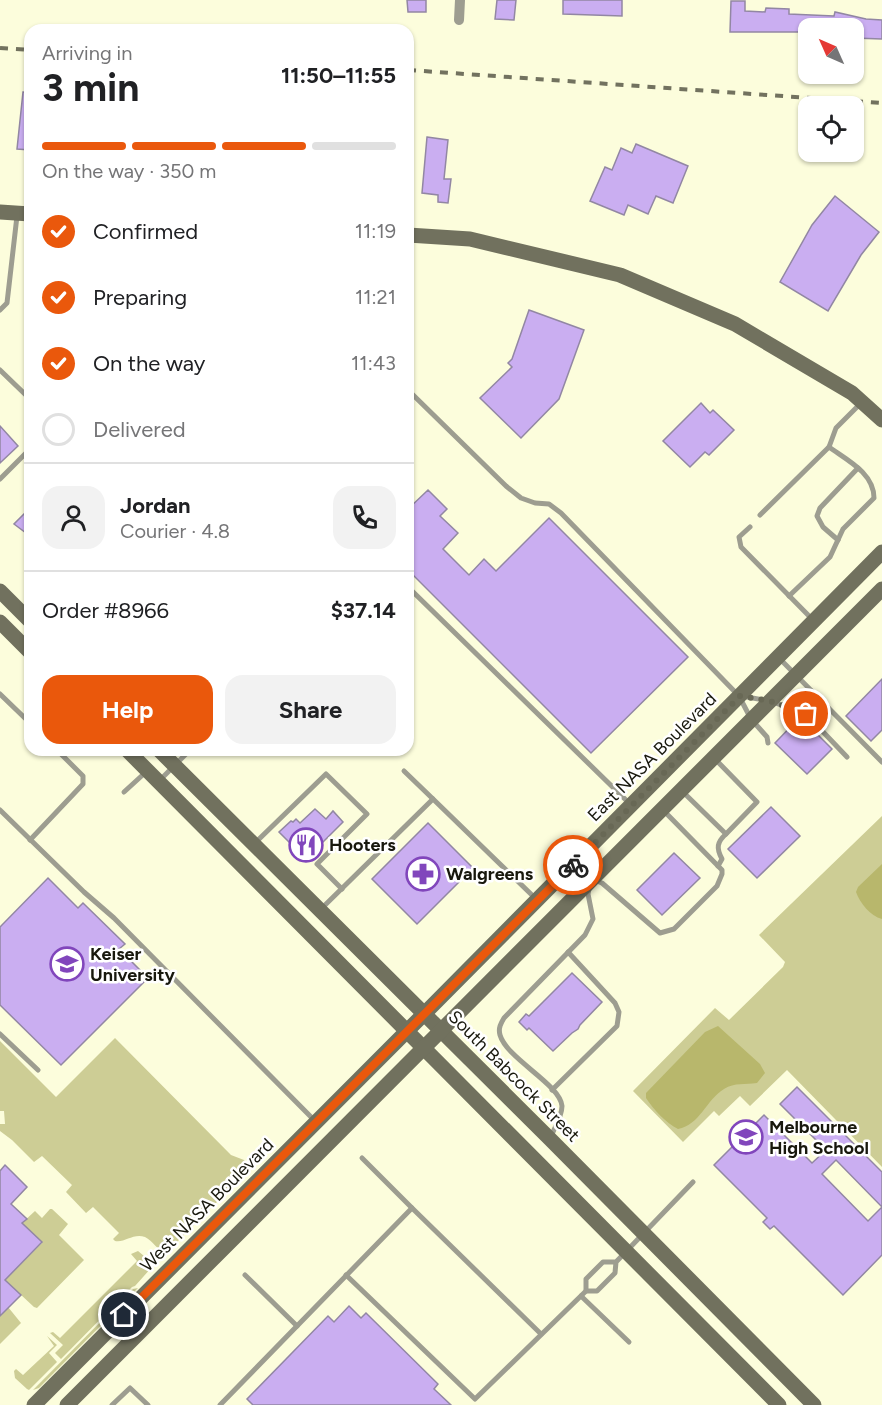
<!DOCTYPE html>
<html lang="en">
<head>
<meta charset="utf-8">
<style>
	body { margin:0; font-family:Figtree,sans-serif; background:#f2f2f2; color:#202124; height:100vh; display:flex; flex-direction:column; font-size:22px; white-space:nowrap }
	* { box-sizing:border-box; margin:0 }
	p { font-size:20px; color:#757577 }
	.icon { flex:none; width:33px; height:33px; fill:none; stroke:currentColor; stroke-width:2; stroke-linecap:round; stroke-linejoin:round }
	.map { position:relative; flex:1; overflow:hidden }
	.drawer { position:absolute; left:24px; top:24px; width:390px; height:732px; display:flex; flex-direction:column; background:#fff; border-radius:18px; box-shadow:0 2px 4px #0004 }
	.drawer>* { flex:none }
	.needle { width:39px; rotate:315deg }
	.controls { position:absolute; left:798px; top:18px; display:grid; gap:12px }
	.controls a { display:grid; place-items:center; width:66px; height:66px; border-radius:12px; background:#fff; box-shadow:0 2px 4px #0004; font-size:30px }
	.pin { position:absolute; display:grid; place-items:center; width:51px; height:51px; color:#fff; margin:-26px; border:3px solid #fff; border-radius:50%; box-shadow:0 2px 6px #0007 }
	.courier { position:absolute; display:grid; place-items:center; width:60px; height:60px; margin:-30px; border:4px solid #ea580c; border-radius:50%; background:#fff; color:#222; box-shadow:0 2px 8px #0007 }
	.head em { font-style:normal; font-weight:700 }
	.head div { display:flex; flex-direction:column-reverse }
	.head { display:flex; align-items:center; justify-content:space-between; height:102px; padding:0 18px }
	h1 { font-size:39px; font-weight:700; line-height:45px }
	.bar { display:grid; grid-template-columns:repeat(4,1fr); gap:9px 6px; align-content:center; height:72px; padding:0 18px }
	.bar i { height:8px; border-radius:4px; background:#e0e0e0 }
	.bar .active { background:#ea580c }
	.bar p { grid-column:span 4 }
	.line { display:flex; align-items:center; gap:15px; padding:0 18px; border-top:2px solid #e0e0e0 }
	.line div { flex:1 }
	.round { display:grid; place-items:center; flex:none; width:63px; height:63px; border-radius:18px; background:#f2f2f2 }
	ol { padding:0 18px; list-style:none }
	li { display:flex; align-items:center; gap:18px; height:66px }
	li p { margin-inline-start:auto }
	li .icon { padding:6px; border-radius:50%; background:#ea580c; color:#fff; stroke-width:4 }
	li:last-child { color:#757577 }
	li i { width:33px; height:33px; border:3px solid #e0e0e0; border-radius:50% }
	.primary-button { display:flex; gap:12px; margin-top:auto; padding:12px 18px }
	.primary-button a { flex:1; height:69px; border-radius:18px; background:#ea580c; color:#fff; font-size:24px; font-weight:700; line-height:69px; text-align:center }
	.primary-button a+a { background:#f2f2f2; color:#202124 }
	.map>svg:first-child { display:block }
	.green { fill:#cdcd95 }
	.water { fill:#b8b76c }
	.building { fill:#caaef1; stroke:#9287a3; stroke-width:1.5 }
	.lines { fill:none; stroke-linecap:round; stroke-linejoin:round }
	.lane { stroke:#9d9d90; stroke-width:5 }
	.street { stroke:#9d9d90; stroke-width:10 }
	.secondary { stroke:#71715e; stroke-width:15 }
	.rail { stroke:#72725f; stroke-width:4; stroke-dasharray:8 8; stroke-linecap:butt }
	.done { stroke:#686855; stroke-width:6; stroke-dasharray:0 10.8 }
	.route { stroke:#ea580c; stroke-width:8 }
	.labels { text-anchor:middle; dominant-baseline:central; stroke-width:5; stroke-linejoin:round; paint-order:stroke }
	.street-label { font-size:18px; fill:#18180d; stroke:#fff }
	.poi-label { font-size:18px; font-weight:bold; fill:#18180d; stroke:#fff; text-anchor:start }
</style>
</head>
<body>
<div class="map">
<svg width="882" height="1405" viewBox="0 0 882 1405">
	<rect width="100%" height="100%" fill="#fcfddc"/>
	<g class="green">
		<polygon points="882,816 882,1167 787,1070 750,1106 740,1096 719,1116 714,1111 683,1142 633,1091 715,1008 729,1020 783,967 785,962 759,935"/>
		<path d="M115,1038L231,1155L244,1160L252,1167L166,1253C157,1250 153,1241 145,1237C133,1233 125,1243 115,1241L113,1239L119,1233L93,1207L86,1213L66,1192L72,1185L42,1156L34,1162L12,1140L0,1131V1124H5L4,1111H0V1041L56,1097Z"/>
		<polygon points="50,1209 52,1209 68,1224 59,1235 84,1260 37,1308 34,1307 5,1280 42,1243 22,1223 35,1211 42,1218"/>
		<polygon points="138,1251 150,1261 152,1267 135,1286 132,1287 61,1359 55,1353 63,1345 50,1333 53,1332 60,1338 137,1261 131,1254"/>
		<polygon points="138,1288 39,1388 33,1390 133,1289"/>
		<polygon points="8,1307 21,1323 0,1344 0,1316"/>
		<polygon points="47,1336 57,1345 49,1353 57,1362 29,1390 27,1389 15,1378 14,1371 16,1369 23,1375 54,1346"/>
	</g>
	<g class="water">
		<path d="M882,864V919C870,916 860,903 856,892L858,887Z"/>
		<path d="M718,1026L760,1064L765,1073L757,1083C745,1085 735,1082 724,1089C706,1100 700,1125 678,1129C665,1122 654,1110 646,1098V1093L705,1032Z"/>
	</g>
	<g class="building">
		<polygon points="407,0 426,0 426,12 408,12"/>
		<polygon points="497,0 516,0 514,20 495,19"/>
		<polygon points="563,0 622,0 622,16 563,14"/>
		<polygon points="731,1 745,1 745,11 765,12 766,8 789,9 789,14 834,16 835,12 866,19 882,20 882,39 854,38 854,28 808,28 808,32 730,32"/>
		<polygon points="23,92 30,93 30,150 17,149"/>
		<polygon points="427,137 448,140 444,179 451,179 448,203 438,202 438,195 422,193"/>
		<polygon points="636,144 688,166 673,203 656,196 648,214 628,205 624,215 590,201 605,167 612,170 621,148 632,153"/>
		<polygon points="835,196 879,232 861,255 828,311 780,282 812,225"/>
		<polygon points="529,310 584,330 559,399 521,438 480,398 512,367 508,363 512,359"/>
		<polygon points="701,403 710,413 713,410 734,430 709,455 705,452 690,467 663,441"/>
		<polygon points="0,426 18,446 0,463"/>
		<polygon points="428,490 447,509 440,516 458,533 443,549 469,575 484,559 496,571 549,518 688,657 591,753 408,570 408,509"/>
		<polygon points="30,508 30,536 14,524"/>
		<polygon points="882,679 882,730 871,741 846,716"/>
		<polygon points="800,717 832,749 807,774 775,743"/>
		<polygon points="771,807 800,836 757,878 728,849"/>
		<polygon points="315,809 326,819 333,811 343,822 306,859 279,832 291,821 293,822 296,819 300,823"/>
		<polygon points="428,823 473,868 417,924 372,879"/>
		<polygon points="674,853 700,878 662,915 637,890"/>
		<polygon points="48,878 78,908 83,903 125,944 119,949 148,978 61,1065 0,1005 0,927"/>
		<polygon points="572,973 602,1002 580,1025 578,1029 572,1033 553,1051 529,1028 527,1030 519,1022 526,1014 529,1016"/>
		<polygon points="797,1087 882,1172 882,1207 836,1160 822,1174 868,1221 882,1207 882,1255 843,1295 774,1226 770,1229 763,1222 767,1218 714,1165 764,1115 812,1163 826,1150 780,1104"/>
		<polygon points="5,1165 27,1187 11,1204 27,1219 22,1223 42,1242 5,1280 21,1295 0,1316 0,1171"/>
		<polygon points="349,1306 361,1318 366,1313 438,1384 434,1389 451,1405 253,1405 247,1399 328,1316 334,1322"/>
	</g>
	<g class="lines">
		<g class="lane">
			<polyline points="0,310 7,303 17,216"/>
			<polyline points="0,370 30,399"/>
			<polyline points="408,390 506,486 521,498 535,503 549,504 561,513 739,696 751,719 767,737 768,743"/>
			<polyline points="0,479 30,449"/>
			<polyline points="760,515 829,447 836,428 861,403"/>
			<polyline points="750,527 739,537 741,547 813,620"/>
			<polyline points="838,540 823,527 817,516 820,508 858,468"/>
			<polyline points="408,587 630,804"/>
			<path d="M789,596L830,557L843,529L874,498C874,473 847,460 829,447"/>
			<polyline points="779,658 882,762"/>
			<polyline points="0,694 30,723"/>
			<polyline points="741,696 770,701 806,714 847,757"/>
			<polyline points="404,771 433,799"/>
			<polyline points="159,781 190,750"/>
			<polyline points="124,792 147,771"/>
			<polyline points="683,792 726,834 757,802 715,759"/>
			<polyline points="0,810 84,892 114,918 315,1121"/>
			<polyline points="30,840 83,784 83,776 57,750"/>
			<polyline points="255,843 326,774 367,814 317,864 342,889"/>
			<polyline points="575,864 591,879 602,883 660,933 674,929 717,886 722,874 722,870 663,810"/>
			<path d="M718,866L722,859C716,848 717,842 726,834"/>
			<polyline points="321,909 433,799 535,898"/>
			<polyline points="0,1034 38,1070"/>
			<polyline points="552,1090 617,1026 619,1012 615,1003 568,952"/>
			<path d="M550,1138C554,1129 562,1117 562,1106C560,1084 507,1059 500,1035C498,1028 501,1023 504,1018L585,935L593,919L588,894L589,889"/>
			<polyline points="362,1158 412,1208"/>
			<polyline points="616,1262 603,1262 586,1279 586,1291 597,1291 615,1273 616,1262 693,1182"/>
			<polyline points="245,1275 297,1326"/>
			<polyline points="346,1275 475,1399 586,1291"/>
			<polyline points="581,1296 629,1342"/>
			<polyline points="112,1405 130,1388 148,1405"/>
			<polyline points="220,1405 412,1208 541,1334"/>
		</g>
		<polyline class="street" points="459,20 460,0"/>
		<g class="secondary">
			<polyline points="0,212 30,214"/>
			<polyline points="408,235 470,239 620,275 735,324 852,393 882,420"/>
			<polyline points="0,591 30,621"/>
			<polyline points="0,622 30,652"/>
			<polyline points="127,750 779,1405"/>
			<polyline points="159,750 549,1138 814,1405"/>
			<polyline points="34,1405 424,1014 882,552"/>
			<polyline points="67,1405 882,589"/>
		</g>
		<g class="rail">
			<polyline points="0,48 30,50"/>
			<polyline points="408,70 882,103"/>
		</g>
	</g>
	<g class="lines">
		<polyline class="done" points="573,865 740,696 770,701 806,714"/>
		<polyline class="route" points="124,1315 573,865"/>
	</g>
	<defs>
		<symbol id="restaurant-ring" viewBox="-11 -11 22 22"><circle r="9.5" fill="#fff" stroke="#8146bc" stroke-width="1.5"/><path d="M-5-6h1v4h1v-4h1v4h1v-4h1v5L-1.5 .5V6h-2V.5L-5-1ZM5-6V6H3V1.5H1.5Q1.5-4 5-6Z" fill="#8146bc"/></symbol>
		<symbol id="pharmacy-ring" viewBox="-11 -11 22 22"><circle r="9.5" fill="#fff" stroke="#8146bc" stroke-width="1.5"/><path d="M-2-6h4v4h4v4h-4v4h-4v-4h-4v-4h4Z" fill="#8146bc"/></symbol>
		<symbol id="university-ring" viewBox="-11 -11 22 22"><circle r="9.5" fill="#fff" stroke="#8146bc" stroke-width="1.5"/><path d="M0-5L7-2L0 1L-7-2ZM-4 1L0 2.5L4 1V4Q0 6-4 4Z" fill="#8146bc"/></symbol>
		<symbol id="school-ring" viewBox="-11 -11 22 22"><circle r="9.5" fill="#fff" stroke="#8146bc" stroke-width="1.5"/><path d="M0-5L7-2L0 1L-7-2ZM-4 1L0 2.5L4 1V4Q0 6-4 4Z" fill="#8146bc"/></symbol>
	</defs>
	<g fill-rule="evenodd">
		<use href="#restaurant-ring" x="287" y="826" width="38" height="38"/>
		<use href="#pharmacy-ring" x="404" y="855" width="38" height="38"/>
		<use href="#university-ring" x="48" y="945" width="38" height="38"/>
		<use href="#school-ring" x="727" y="1118" width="38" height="38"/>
	</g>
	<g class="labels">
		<g class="street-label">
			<text transform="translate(652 757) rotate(-45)">East NASA Boulevard</text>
			<text transform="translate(514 1076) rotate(45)">South Babcock Street</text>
			<text transform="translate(207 1205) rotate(-45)">West NASA Boulevard</text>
		</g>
		<g class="poi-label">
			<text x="329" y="845">Hooters</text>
			<text x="446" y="874">Walgreens</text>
			<text x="90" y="954">Keiser<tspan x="90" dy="21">University</tspan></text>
			<text x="769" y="1127">Melbourne<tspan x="769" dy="21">High School</tspan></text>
		</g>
	</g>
</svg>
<div class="controls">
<a><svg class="needle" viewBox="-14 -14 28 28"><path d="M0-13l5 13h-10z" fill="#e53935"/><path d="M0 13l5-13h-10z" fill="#757577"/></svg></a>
<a><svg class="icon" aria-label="locate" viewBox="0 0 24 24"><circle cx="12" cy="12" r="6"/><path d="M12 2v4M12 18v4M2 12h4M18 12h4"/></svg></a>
</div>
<div class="pin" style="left:806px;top:714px;background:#ea580c"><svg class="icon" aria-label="bag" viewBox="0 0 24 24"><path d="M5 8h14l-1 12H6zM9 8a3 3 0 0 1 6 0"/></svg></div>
<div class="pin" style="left:124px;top:1315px;background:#1f2937"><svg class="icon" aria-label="home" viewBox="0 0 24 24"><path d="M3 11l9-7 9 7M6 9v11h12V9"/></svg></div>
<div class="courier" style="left:573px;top:865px"><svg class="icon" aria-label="bike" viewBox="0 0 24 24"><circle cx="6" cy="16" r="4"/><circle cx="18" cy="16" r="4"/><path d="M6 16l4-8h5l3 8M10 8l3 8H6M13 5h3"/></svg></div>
<section class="drawer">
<div class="head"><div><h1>3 min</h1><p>Arriving in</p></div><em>11:50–11:55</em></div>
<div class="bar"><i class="active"></i><i class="active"></i><i class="active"></i><i></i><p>On the way · 350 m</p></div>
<ol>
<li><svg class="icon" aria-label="check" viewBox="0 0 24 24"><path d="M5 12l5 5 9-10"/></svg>Confirmed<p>11:19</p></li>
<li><svg class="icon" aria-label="check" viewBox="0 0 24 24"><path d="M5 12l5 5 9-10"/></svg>Preparing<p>11:21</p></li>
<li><svg class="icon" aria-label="check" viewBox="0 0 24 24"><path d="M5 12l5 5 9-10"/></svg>On the way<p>11:43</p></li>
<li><i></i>Delivered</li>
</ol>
<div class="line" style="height:108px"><a class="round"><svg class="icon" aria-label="person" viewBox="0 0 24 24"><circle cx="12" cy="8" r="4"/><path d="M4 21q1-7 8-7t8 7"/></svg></a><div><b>Jordan</b><p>Courier · 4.8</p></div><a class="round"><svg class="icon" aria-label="phone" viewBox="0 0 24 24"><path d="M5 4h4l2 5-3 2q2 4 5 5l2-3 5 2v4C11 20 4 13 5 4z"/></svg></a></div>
<div class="line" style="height:78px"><div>Order #8966</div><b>$37.14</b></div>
<div class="primary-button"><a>Help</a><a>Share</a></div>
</section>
</div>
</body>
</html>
